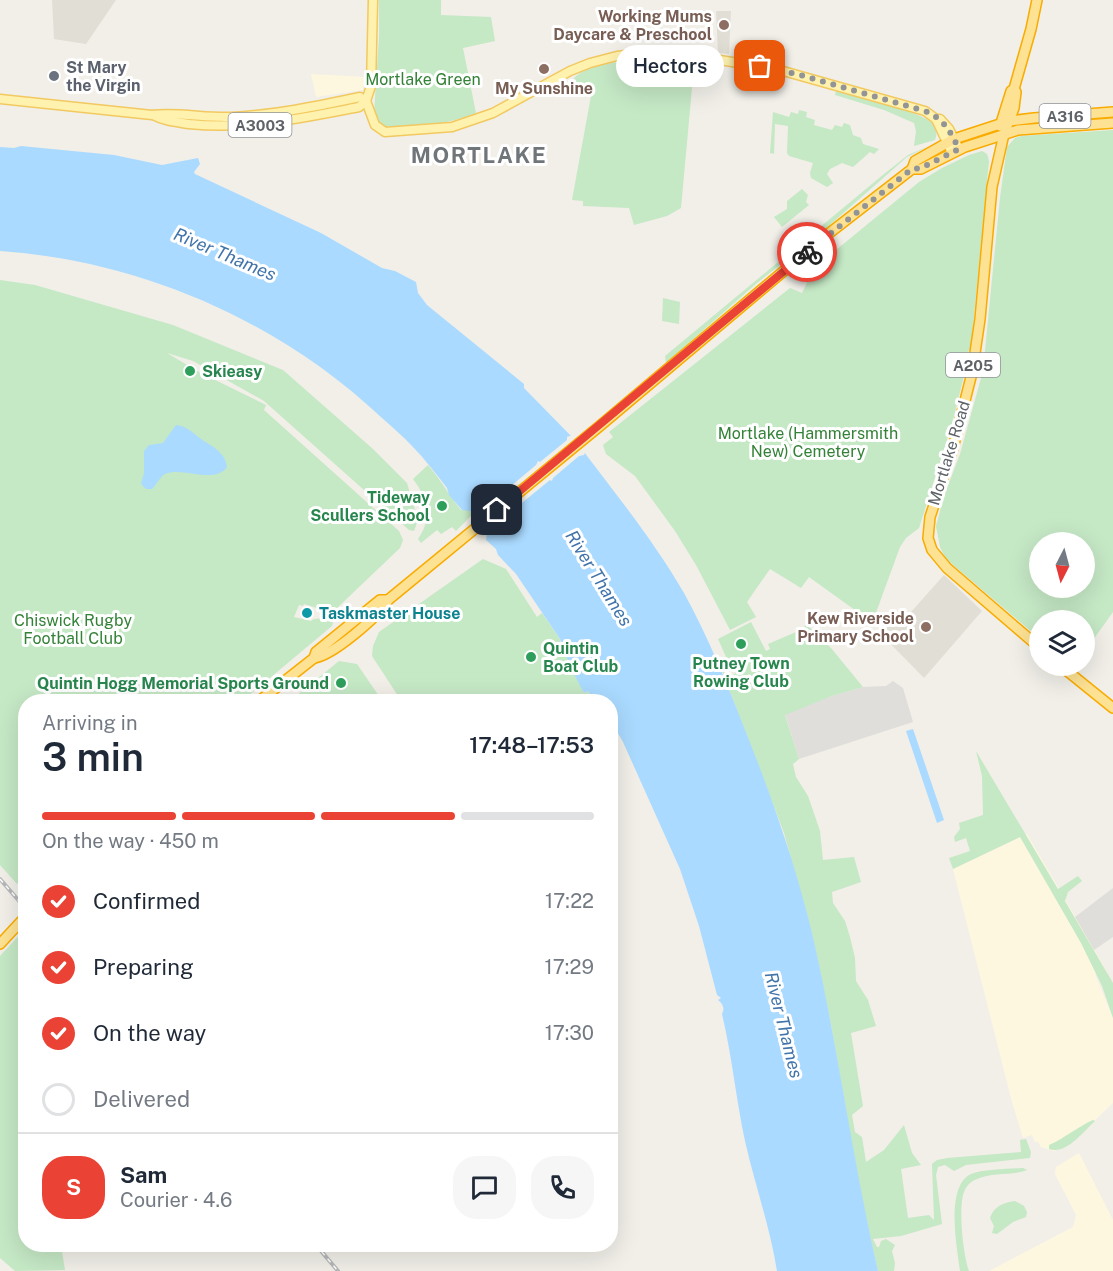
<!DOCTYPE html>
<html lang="en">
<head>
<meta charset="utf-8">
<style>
	body { margin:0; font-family:"Public Sans",sans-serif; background:#f6f6f7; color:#1f2937; height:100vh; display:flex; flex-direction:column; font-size:22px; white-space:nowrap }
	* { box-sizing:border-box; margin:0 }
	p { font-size:20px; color:#747a83 }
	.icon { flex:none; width:33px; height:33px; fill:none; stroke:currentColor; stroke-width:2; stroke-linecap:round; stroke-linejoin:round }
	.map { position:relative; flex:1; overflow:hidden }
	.sheet { position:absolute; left:18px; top:694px; width:600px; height:558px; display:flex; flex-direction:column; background:#fff; border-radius:24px; box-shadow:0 6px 24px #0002 }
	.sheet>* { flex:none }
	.needle { width:39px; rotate:186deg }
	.buttons { position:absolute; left:1029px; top:532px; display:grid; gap:12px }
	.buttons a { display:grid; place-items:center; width:66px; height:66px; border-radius:50%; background:#fff; box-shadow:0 6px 24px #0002; font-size:30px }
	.pin { position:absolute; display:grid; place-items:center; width:51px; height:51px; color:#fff; margin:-26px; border-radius:12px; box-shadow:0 3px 9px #0006 }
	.courier { position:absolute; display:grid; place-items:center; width:60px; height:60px; margin:-30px; border:4px solid #ea4335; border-radius:50%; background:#fff; color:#222; box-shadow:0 2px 8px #0007 }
	.bubble { position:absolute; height:42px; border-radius:21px; background:#fff; box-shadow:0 6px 24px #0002; font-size:20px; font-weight:600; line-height:42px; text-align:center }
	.summary em { font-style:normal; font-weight:600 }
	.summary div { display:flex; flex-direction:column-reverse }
	.summary { display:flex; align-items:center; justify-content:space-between; height:102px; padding:0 24px }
	h1 { font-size:39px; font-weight:600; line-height:45px }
	.bar { display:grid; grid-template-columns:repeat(4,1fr); gap:9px 6px; align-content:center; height:72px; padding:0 24px }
	.bar i { height:8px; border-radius:4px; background:#e0e1e3 }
	.bar .active { background:#ea4335 }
	.bar p { grid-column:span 4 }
	.line { display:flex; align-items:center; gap:15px; padding:0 24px; border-top:2px solid #e0e1e3 }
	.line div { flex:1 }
	.round { display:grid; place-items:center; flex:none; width:63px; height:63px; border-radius:24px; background:#f6f6f7 }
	ol { padding:0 24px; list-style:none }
	li { display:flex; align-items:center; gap:18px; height:66px }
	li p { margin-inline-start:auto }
	li .icon { padding:6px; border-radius:50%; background:#ea4335; color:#fff; stroke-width:4 }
	li:last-child { color:#747a83 }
	li i { width:33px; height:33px; border:3px solid #e0e1e3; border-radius:50% }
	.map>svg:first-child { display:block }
	.commercial { fill:#fef7e0 }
	.industrial { fill:#e0deda }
	.education { fill:#e1ded6 }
	.green { fill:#c5e8c5; fill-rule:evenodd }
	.water { fill:#aadaff }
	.pier { fill:#f1efe8 }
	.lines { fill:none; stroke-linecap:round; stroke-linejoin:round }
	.major-casing { stroke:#f2c960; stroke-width:11 }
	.highway-casing { stroke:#f9ab00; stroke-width:12 }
	.major { stroke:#fff2af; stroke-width:8 }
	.highway { stroke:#fde293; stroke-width:9 }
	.rail-casing { stroke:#b6b7b8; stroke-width:4 }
	.rail { stroke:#fff; stroke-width:1.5; stroke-dasharray:4.5; stroke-linecap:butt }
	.done { stroke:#929495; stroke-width:6; stroke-dasharray:0 10.8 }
	.route { stroke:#ea4335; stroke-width:8 }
	.education-dot { fill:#8d6e63; stroke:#fff; stroke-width:2 }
	.worship-dot { fill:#6b7280; stroke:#fff; stroke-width:2 }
	.leisure-dot { fill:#2e9e5b; stroke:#fff; stroke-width:2 }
	.culture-dot { fill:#0f9aa8; stroke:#fff; stroke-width:2 }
	.labels { text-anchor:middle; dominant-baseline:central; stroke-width:6; stroke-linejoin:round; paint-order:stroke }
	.shield { fill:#fff; stroke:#8f9295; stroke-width:1.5 }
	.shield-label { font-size:15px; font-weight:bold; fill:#5f6368 }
	.education-label { font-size:16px; font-weight:bold; fill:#785e54; stroke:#fff; text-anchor:end }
	.worship-label { font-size:16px; font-weight:bold; fill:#5b616d; stroke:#fff; text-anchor:start }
	.park-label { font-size:16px; fill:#348238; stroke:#fff }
	.leisure-label { font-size:16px; font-weight:bold; fill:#27864d; stroke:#fff; text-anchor:start }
	.street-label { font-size:16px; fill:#5f6368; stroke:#fff }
	.culture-label { font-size:16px; font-weight:bold; fill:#0d838f; stroke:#fff; text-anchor:start }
	.water-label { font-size:18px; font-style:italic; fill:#4174aa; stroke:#fff }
	.district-label { font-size:22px; font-weight:bold; letter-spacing:1.5px; fill:#70757a; stroke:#fff }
</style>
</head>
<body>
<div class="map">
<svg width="1113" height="1271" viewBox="0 0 1113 1271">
	<rect width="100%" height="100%" fill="#f1efe8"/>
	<g class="commercial">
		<polygon points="311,74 365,77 363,90 316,97"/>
		<polygon points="1027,834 1106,970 1095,974 1113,1018 1113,1103 1070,1144 1054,1151 1041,1147 1038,1142 1035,1142 1032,1135 1023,1138 1012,1102 953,869"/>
		<polygon points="1079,1153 1113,1220 1113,1271 989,1271 1073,1227 1076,1215 1055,1174 1056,1167"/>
	</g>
	<g class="industrial">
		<polygon points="893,681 903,688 913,722 799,759 785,714 832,696 863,687 886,686"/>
		<polygon points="1113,888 1113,937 1094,950 1075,917"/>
	</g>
	<g class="education">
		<polygon points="52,0 116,0 86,44 54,39"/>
		<polygon points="716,11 731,11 729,54 718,53"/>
		<polygon points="944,575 982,611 924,678 879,632 891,610 903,621"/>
	</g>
	<g class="green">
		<path d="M379,0H441V15L491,17L495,41L463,48L476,113C459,121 397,134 381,125C376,122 375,118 374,113L379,37Z"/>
		<path d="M643,59C659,59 681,55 694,66L681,208L667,216L634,225L629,208L583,206V201L572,200L593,85L571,82C583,63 623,62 643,59Z"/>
		<path d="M836,91C855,97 925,111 935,126C937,131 937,135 935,140L914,146L916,131L914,123L884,110L835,95Z"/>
		<polygon points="799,110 807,112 806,117 815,120 814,125 832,130 835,125 842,127 844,123 850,125 853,135 861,138 863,144 879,149 874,154 870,152 853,167 842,163 830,169 827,174 833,183 827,187 811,178 810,173 813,163 789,156 787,153 788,126 775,124 774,154 770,153 773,112 789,117 791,112 798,114"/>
		<path d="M1113,130V612L1085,651L1084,621H1040L1039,638L946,559L940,547L936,526L944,496L960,454L983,371L1000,198L1007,147L1015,138L1021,136ZM1040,543H1084V588H1040Z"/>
		<polygon points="929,146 907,157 815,238 757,283 666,363 665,356 884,174 908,155"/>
		<polygon points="982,151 987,154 989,161 971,347 957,372 964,376 952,424 919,528 906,538 900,547 874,618 870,620 866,618 809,577 801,588 770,569 747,602 756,617 730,630 696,565 675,531 635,476 606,454 603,445 613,437 609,432 790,288 802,293 814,268 919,182 942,168 969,155"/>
		<polygon points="802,189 808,195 806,202 809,205 782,227 774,217 787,209 787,201"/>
		<path d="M0,280L35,285L173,325L283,370L373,449L407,483L418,520L414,531L409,530L264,401L193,361L167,353L199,372L266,405L264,410L399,531L403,540L400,548L336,609L333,620L325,616L320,609L304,604L303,606L299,605L294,617L311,621C317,616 325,620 333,622L332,626L241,702H26L25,874L17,884L0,865Z"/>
		<polygon points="663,298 680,302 679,324 662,321"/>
		<path d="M428,465C441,480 449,495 461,510H470L472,515L456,531L452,527L441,534L437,530L421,543L418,539C433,517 428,499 413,479Z"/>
		<polygon points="483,559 506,569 537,617 542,613 560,639 562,650 568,658 584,693 588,691 595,701 599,702 402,702 372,656 373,646 379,632"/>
		<polygon points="751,622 766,651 770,649 768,644 803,629 806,624 831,648 863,687 832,696 785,715 799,759 793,764 796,777 808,796 820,831 823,860 854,857 861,882 832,892 833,903 845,921 850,937 855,958 856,981 868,1000 876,1026 851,1033 863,1106 852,1115 855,1132 862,1137 866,1162 884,1150 904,1125 912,1153 921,1165 901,1169 908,1218 929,1215 934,1220 932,1164 937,1160 947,1158 1021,1152 1020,1140 1026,1139 1031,1152 1030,1158 966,1165 954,1171 945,1165 938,1167 936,1175 942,1224 901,1236 873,1239 877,1247 879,1247 881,1241 886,1239 895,1245 892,1251 895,1263 894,1271 878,1271 862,1202 831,1025 814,943 784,833 722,671 726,669 730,676 735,674 734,667 731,668 718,639"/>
		<polygon points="339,661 357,664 383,702 289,702"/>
		<polygon points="976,751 1058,889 1078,876 1082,881 1068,892 1065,901 1113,983 1113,1018 1102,986 1081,943 1020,837 953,869 949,858 970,851 966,838 955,842 954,837 960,829 959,823 983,815 982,776"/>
		<polygon points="25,929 26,1245 61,1245 65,1270 15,1271 0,1258 0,956"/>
		<path d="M1093,1120L1095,1121C1083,1132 1066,1155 1049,1149V1145C1065,1138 1077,1127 1093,1120Z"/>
		<path d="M1023,1168L1027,1170C1012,1176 992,1172 977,1179C971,1181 966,1186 964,1192C958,1207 963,1255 969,1271H960C957,1248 945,1186 971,1174C983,1169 1009,1169 1023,1168Z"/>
		<path d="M1015,1201L1024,1206L1027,1212L1026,1217L1013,1222L997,1234L992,1233L994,1226L990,1218C994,1206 1003,1203 1015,1201Z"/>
	</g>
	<g class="water">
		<path d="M21,146L114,155L162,165L198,158L200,164L194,172L195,174L321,233L382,268L395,271L416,282L418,293L427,305L524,384V388L571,436L567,437V440L578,456L584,452C619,498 655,543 684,593C708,637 727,683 745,730C773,800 798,871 815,946C839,1054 853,1163 878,1271H777C770,1227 755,1185 745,1141C736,1099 732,1056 722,1014C725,1008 723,1004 718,1000L721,998L717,995L699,926L680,869L623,742L611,721L610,702L595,701L588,691L584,693C574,675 566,657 560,639L516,574L498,555L496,549L486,540L487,533L470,511L462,510L449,495L447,488C436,474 425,459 412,446C403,436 392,427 382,418C279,321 142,261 0,251V147L14,148Z"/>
		<path d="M176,425C187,426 193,433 201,439C213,447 225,452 227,467C214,485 183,466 165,474C160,477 156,485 152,489H146L141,484L144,473V451L149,445L163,443Z"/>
		<polygon points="913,729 944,820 937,823 906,731"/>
	</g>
	<polygon class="pier" points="573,435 574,438 571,439 580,453 583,450 586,450 584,455 579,456 553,478 552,481 550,480 517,507 517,510 514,510 484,534 471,518 501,494 501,490 505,491 536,465 538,461 540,462 567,440 567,437"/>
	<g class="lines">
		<defs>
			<g id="major">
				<path d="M0,99L152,115C178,112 205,118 231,117C274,115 318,106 360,97L366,101"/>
				<polyline points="366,101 375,125 385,132 452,127 493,113 570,71 590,63 617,56 653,52 670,52 776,69 925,111 936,119 940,119 949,129 959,149"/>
				<polyline points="366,101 371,86 373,0"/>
				<path d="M153,115C164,121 176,122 189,124C247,130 302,118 359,107L366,101"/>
				<polyline points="936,119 952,153"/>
			</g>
			<g id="highway">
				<polyline points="1014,89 1016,92 1014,108 1004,134 992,187 980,319 972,373 953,448 930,517 928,538 932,550 947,568 1040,648"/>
				<polyline points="1000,126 1011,91 1014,89 1031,29 1037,0"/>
				<polyline points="912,169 921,169 965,147 1018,130 1113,123"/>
				<path d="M314,658C332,656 378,617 388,600L601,425L823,238L912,169L915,161L954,139L1009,121L1034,118L1113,112"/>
				<polyline points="1061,666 1113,708"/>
				<polyline points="258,702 314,658 316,652 380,600 388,600"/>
				<polyline points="0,944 26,916"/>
			</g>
		</defs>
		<use href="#major" class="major-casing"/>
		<use href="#highway" class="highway-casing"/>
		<use href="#major" class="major"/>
		<use href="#highway" class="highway"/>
		<defs>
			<g id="rail">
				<polyline points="0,879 26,909"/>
				<polyline points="316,1245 338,1271"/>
			</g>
		</defs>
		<use href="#rail" class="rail-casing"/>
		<use href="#rail" class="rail"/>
	</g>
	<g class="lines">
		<path class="done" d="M760,66L800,75L925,111C944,119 950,131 959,149L921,168L912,169L807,252"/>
		<polyline class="route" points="497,510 807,252"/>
	</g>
	<g class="education-dot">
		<circle cx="724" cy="25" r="6"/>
		<circle cx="544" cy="69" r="6"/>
		<circle cx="926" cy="627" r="6"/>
	</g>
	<circle class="worship-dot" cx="54" cy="76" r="6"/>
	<g class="leisure-dot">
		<circle cx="190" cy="371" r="6"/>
		<circle cx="442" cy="506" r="6"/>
		<circle cx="741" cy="644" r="6"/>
		<circle cx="531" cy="657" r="6"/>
		<circle cx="341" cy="683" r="6"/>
	</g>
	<circle class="culture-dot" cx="307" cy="613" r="6"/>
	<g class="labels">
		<g class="shield">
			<rect x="1039.5" y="104" width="51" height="24" rx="4.5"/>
			<rect x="228.5" y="113" width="63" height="24" rx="4.5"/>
			<rect x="946" y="353" width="54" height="24" rx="4.5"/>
		</g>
		<g class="shield-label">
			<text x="1065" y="116">A316</text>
			<text x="260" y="125">A3003</text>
			<text x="973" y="365">A205</text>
		</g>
		<g class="education-label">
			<text x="712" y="16">Working Mums<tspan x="712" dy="18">Daycare &amp; Preschool</tspan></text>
			<text x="544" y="88" text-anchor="middle">My Sunshine</text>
			<text x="914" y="618">Kew Riverside<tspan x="914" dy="18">Primary School</tspan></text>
		</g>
		<g class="worship-label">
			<text x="66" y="67">St Mary<tspan x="66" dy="18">the Virgin</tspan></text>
		</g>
		<g class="park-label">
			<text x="423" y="79">Mortlake Green</text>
			<text x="808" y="433">Mortlake (Hammersmith<tspan x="808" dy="18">New) Cemetery</tspan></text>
			<text x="73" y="620">Chiswick Rugby<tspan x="73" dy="18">Football Club</tspan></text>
		</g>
		<g class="leisure-label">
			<text x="202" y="371">Skieasy</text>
			<text x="430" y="497" text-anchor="end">Tideway<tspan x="430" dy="18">Scullers School</tspan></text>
			<text x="543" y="648">Quintin<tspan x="543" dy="18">Boat Club</tspan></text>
			<text x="741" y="663" text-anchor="middle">Putney Town<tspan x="741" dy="18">Rowing Club</tspan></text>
			<text x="329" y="683" text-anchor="end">Quintin Hogg Memorial Sports Ground</text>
		</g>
		<g class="street-label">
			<text transform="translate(949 453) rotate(-73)">Mortlake Road</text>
		</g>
		<g class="culture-label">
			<text x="319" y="613">Taskmaster House</text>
		</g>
		<g class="water-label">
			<text transform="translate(225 254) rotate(23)">River Thames</text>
			<text transform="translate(599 578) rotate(58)">River Thames</text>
			<text transform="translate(784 1025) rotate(76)">River Thames</text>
		</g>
		<g class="district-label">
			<text x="479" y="155">MORTLAKE</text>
		</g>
	</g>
</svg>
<div class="buttons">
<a><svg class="needle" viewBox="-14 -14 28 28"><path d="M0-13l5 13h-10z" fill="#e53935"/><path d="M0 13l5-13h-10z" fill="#747a83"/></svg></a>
<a><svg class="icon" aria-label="layers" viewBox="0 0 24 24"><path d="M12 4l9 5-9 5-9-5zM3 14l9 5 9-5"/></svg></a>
</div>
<div class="pin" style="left:760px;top:66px;background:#ea580c"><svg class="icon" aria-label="bag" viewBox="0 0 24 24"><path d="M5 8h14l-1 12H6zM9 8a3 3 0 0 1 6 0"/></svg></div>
<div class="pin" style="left:497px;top:510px;background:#1f2937"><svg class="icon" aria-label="home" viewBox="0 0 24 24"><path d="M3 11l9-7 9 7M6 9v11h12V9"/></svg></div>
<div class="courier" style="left:807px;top:252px"><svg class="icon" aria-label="bike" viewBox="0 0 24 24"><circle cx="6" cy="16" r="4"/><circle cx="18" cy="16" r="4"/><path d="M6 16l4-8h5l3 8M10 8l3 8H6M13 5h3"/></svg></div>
<div class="bubble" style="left:616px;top:45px;width:108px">Hectors</div>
<section class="sheet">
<div class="summary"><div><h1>3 min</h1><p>Arriving in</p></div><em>17:48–17:53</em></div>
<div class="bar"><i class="active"></i><i class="active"></i><i class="active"></i><i></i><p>On the way · 450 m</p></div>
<ol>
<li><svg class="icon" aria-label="check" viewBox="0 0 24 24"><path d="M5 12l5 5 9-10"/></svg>Confirmed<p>17:22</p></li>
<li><svg class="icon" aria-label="check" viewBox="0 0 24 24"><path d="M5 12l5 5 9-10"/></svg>Preparing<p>17:29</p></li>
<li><svg class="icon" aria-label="check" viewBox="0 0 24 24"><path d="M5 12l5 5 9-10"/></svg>On the way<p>17:30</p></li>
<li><i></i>Delivered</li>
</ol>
<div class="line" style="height:108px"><b class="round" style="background:#ea4335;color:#fff">S</b><div><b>Sam</b><p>Courier · 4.6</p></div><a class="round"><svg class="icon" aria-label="chat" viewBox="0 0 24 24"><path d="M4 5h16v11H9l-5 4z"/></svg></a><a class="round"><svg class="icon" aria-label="phone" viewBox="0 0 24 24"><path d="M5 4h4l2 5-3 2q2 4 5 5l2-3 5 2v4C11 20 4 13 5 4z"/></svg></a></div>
</section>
</div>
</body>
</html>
